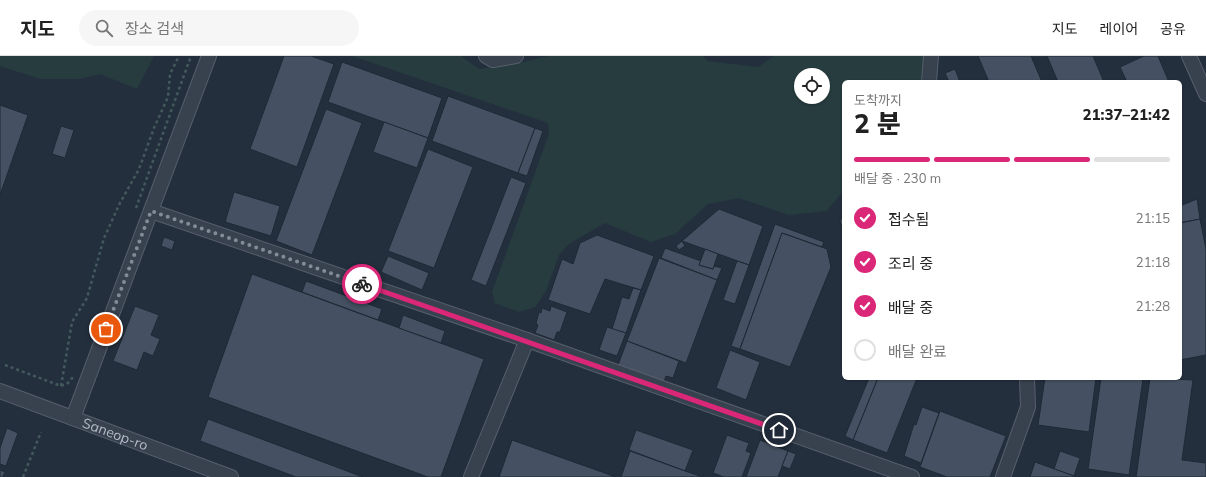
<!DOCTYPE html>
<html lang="ko">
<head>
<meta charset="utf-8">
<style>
	body { margin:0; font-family:Mulish,"Noto Sans KR",sans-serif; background:#f6f6f6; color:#222; height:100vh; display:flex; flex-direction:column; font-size:15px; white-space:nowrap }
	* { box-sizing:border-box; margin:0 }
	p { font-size:13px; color:#767676 }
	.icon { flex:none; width:22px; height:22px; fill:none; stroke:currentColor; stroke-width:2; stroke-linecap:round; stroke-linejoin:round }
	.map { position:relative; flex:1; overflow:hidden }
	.sheet { position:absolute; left:842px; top:24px; width:340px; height:300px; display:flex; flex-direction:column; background:#fff; border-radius:6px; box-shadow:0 1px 3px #0004 }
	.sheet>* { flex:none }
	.tools { position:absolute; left:794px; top:12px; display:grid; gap:8px }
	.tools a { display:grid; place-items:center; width:36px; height:36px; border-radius:50%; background:#fff; box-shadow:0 1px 3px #0004; font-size:20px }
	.pin { position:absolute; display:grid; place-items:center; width:34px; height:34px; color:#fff; margin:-17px; border:2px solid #fff; border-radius:50%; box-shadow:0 1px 4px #0007 }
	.courier { position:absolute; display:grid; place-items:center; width:40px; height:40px; margin:-20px; border:3px solid #db2777; border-radius:50%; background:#fff; color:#222; box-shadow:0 1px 5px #0007 }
	.overview em { font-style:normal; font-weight:800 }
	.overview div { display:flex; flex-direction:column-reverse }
	.overview { display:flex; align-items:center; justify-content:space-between; height:68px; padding:0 12px }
	h1 { font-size:26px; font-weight:800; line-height:30px }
	.bar { display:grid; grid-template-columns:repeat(4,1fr); gap:6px 4px; align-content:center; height:48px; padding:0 12px }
	.bar i { height:5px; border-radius:3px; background:#e0e0e0 }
	.bar .current { background:#db2777 }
	.bar p { grid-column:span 4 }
	ol { padding:0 12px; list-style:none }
	li { display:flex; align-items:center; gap:12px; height:44px }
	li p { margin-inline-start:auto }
	li .icon { padding:4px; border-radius:50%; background:#db2777; color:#fff; stroke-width:4 }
	li:last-child { color:#767676 }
	li i { width:22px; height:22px; border:2px solid #e0e0e0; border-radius:50% }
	header { display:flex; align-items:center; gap:24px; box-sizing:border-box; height:56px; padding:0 20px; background:#fff; border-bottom:1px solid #e0e0e0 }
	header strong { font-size:19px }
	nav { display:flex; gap:22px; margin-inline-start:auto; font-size:14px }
	.search { width:280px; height:36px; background:#f6f6f6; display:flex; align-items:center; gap:10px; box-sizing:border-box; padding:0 14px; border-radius:22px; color:#767676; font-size:15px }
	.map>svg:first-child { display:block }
	.green { fill:#263c3f; fill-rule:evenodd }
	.building { fill:#455162; stroke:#1f2835 }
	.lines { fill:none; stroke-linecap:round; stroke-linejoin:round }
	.minor-casing { stroke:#565f6c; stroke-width:16 }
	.path { stroke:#44595c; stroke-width:2.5; stroke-dasharray:3 3; stroke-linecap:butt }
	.minor { stroke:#38414e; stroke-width:14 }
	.done { stroke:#828b98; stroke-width:4; stroke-dasharray:0 7.2 }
	.route { stroke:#db2777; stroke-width:5 }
	.labels { text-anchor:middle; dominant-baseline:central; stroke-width:3; stroke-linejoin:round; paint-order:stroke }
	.street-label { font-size:14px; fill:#b4bcc9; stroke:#1d2633 }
</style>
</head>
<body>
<header>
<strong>지도</strong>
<div class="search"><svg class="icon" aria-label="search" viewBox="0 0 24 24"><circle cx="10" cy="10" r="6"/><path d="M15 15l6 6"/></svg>장소 검색</div>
<nav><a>지도</a><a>레이어</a><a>공유</a></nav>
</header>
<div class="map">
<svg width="1206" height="421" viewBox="0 0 1206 421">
	<rect width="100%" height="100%" fill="#242f3e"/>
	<g class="green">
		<polygon points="0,0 154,0 137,33 100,18 79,23 40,23 0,10"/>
		<path d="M352,0H461L479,13L523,6L548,0H703L708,5L758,11L774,0H924V26H844V134L827,155L789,159L739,142L708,148L675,178L651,186L605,167L569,188L559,199L546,235L535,251L519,256L495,247L492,236L549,78L548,67ZM801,19H823V41H801Z"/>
	</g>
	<g class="building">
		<polygon points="284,0 311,0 334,8 297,111 250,93"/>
		<polygon points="978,0 1031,0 1042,26 989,26"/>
		<polygon points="1047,0 1093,0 1104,26 1058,26"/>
		<polygon points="1144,0 1158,0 1169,26 1127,26 1120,11"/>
		<polygon points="342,6 442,42 428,82 328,46"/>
		<polygon points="955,13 960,26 949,26 945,17"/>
		<polygon points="448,40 535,72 518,117 432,85"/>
		<polygon points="0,49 28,59 0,139"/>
		<polygon points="326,53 362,67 312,199 276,185"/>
		<polygon points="384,66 428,82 417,112 373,96"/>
		<polygon points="61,70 74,74 65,102 52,98"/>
		<polygon points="535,72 543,75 527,120 518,117"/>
		<polygon points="428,93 473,111 434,212 388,195"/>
		<polygon points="511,121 526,127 486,230 471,224"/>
		<polygon points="234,136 280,150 271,180 225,166"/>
		<polygon points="1197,143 1200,163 1180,167 1180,150"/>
		<polygon points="719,153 763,170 749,209 682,185"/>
		<polygon points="844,157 844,178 840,165"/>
		<polygon points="1200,163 1206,193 1206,299 1180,304 1180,167"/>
		<polygon points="775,168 824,186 822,191 782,177 740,293 731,290"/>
		<polygon points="782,177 827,193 831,211 790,311 740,293"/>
		<polygon points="597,179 654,200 641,234 605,223 590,258 548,244 562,203 573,208 580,187"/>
		<polygon points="164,181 175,185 172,194 161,190"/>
		<polygon points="682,185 685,190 679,194 676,190"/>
		<polygon points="665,192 701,205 699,209 713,213 714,210 722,212 717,224 661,202"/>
		<polygon points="705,193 718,198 713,213 699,209"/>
		<polygon points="388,200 429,217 422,234 381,216"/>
		<polygon points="659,202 717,224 686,307 627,285"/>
		<polygon points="737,205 749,209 735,248 723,244"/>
		<polygon points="252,218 484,303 441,421 428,421 208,341"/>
		<polygon points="306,225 382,253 378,264 302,236"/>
		<polygon points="633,232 641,234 626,277 612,273 622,241 629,243"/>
		<polygon points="135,250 159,259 151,279 160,283 153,300 144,296 137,314 113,305"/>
		<polygon points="551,250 567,256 560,276 557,276 554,284 535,277 538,269 536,267 539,256 541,257 542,252 550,255"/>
		<polygon points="403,259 445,275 441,287 399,272"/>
		<polygon points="607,271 626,277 617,300 599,294"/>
		<polygon points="627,285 679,305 673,322 666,320 664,326 618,309"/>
		<polygon points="730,294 760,306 746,344 716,332"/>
		<polygon points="869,322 878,322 853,384 845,380"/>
		<polygon points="878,322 917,322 887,397 853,384"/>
		<polygon points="1045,322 1096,322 1089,376 1038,369"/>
		<polygon points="1101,322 1143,323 1129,419 1088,413"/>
		<polygon points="1150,322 1193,324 1182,404 1206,407 1206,421 1136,421"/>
		<polygon points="922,351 939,357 921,407 904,400 914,368 916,369"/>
		<polygon points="940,355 1006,380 990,421 947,421 920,411"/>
		<polygon points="208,363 363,421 296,421 200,385"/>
		<polygon points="7,372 18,377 6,410 0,408 0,392"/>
		<polygon points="636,374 693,394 685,415 629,394"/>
		<polygon points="727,379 749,387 746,395 751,397 742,421 724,421 713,417"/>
		<polygon points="512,384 616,421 499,421"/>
		<polygon points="760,384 788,395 778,421 746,421"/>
		<polygon points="630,395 685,415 703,421 621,421"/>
		<polygon points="788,395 796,398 790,413 782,410"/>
		<polygon points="1060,395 1080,402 1074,420 1054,413"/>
		<polygon points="1035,406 1074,420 1077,421 1030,421"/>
		<polygon points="0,414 5,416 3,421 0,421"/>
	</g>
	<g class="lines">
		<defs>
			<g id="minor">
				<polyline points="486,0 493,4 516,0"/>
				<polyline points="1189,0 1206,38"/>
				<polyline points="929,26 931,0"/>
				<polyline points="151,155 527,284 912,421"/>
				<path id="s1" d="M0,335L231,421"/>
				<polyline points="73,362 209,0"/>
				<polyline points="471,421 527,284"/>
				<polyline points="1003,421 1028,351 1027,322"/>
			</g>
		</defs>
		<use href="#minor" class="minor-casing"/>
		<g class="path">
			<polyline points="136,152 191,0"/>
			<polyline points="5,309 61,330 68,327 73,321"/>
			<polyline points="61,330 72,266 87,242 104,182 120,147 139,113 154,72 168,41 170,18 179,0"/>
			<polyline points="23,421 41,376"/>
		</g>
		<use href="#minor" class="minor"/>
	</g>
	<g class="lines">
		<polyline class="done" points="106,273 151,155 362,228"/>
		<polyline class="route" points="362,228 779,374"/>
	</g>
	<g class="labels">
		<g class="street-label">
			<text stroke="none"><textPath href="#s1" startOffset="123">Saneop-ro</textPath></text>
		</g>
	</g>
</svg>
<div class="tools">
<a><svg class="icon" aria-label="locate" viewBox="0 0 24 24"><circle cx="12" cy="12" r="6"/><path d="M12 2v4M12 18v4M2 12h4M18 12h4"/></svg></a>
</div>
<div class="pin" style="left:106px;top:273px;background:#ea580c"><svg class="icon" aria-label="bag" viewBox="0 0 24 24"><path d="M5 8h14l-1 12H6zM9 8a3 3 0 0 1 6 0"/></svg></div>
<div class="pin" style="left:779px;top:374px;background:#1f2937"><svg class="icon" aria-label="home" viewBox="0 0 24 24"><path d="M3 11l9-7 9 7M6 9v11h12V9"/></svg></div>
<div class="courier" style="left:362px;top:228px"><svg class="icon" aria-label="bike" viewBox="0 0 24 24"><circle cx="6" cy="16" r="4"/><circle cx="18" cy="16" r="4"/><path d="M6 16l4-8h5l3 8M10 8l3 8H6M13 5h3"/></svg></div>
<section class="sheet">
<div class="overview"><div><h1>2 분</h1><p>도착까지</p></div><em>21:37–21:42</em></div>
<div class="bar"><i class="current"></i><i class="current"></i><i class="current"></i><i></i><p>배달 중 · 230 m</p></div>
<ol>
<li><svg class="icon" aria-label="check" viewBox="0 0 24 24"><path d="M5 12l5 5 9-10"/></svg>접수됨<p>21:15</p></li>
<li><svg class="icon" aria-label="check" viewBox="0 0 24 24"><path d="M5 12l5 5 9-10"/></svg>조리 중<p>21:18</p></li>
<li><svg class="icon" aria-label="check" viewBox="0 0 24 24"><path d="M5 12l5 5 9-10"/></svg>배달 중<p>21:28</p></li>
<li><i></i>배달 완료</li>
</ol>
</section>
</div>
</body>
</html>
